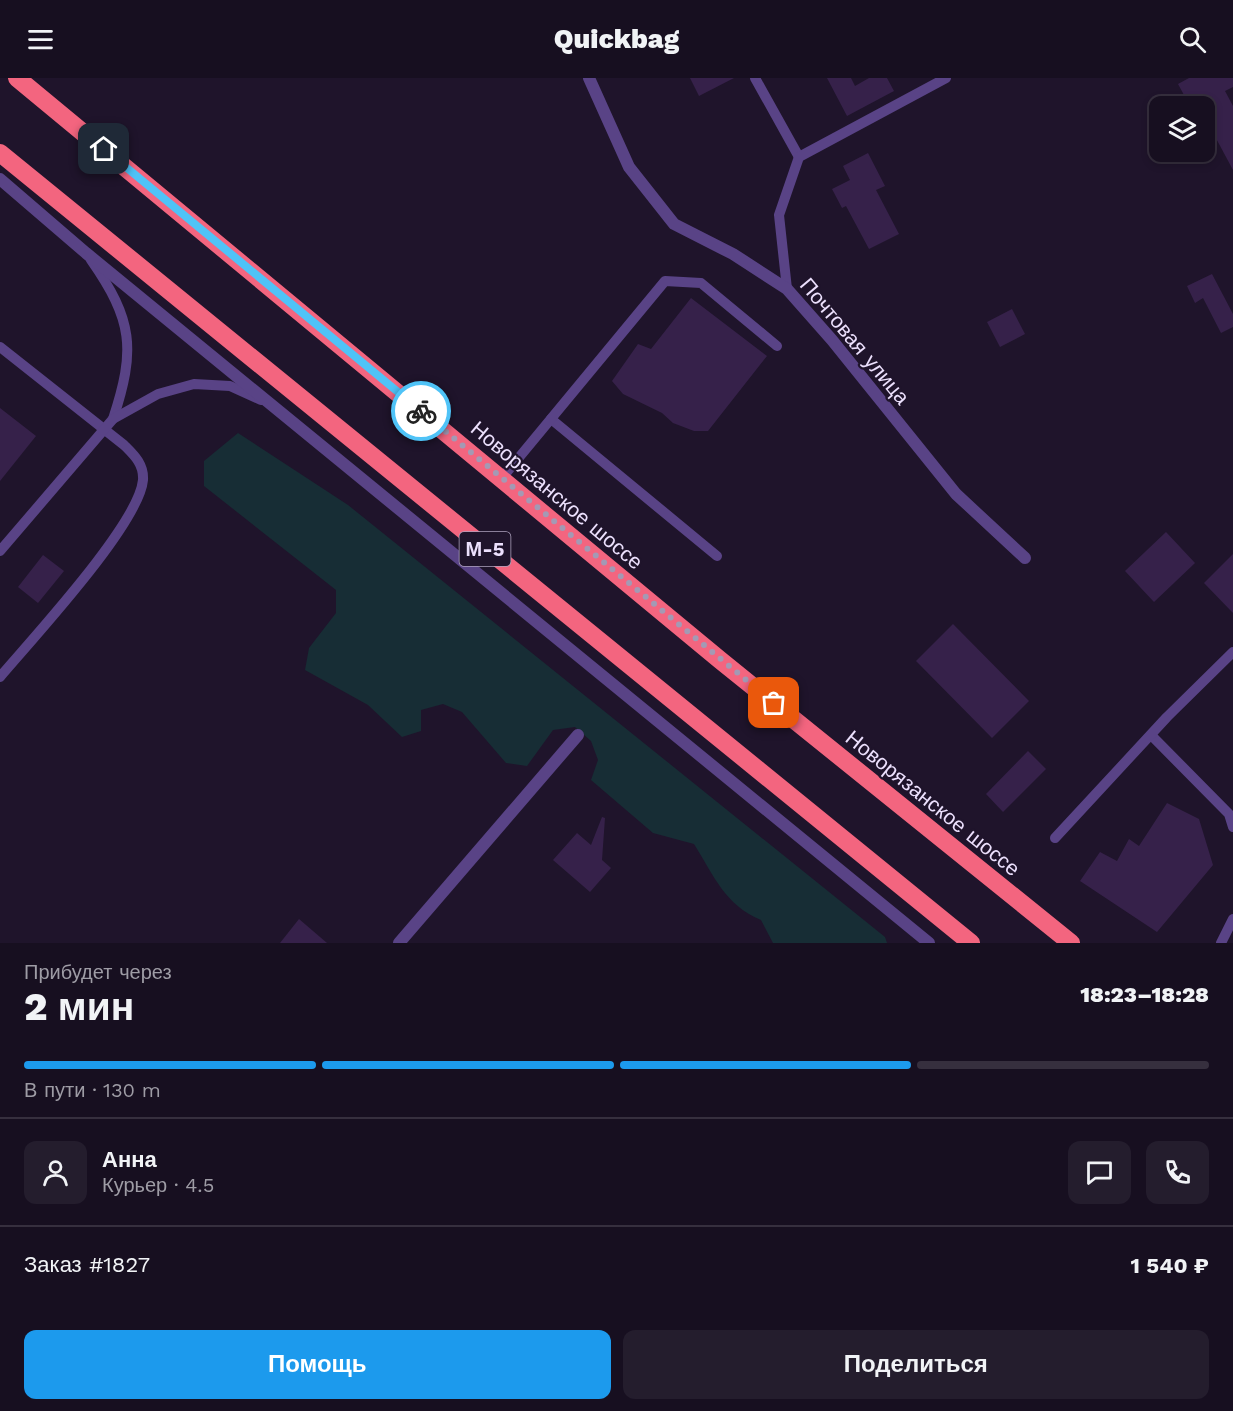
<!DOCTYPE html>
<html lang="ru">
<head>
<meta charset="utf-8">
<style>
	body { margin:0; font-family:"Work Sans",sans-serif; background:#241d2d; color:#f1f3f6; height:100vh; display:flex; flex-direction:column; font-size:22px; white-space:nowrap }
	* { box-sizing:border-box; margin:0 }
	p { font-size:20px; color:#9e9ca5 }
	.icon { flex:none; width:33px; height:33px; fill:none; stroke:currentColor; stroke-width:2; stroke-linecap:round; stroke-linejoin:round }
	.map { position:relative; height:865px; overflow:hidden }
	.sheet { display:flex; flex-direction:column; background:#170f20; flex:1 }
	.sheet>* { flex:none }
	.buttons { position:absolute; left:1149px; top:18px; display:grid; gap:12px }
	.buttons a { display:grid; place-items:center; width:66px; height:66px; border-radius:12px; background:#170f20; box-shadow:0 3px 9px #0003,0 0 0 2px #362f3e; font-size:30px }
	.pin { position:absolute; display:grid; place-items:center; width:51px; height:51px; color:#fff; margin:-26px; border-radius:12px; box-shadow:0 3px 9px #0006 }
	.courier { position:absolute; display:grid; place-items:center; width:60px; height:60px; margin:-30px; border:4px solid #4fc3f7; border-radius:50%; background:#fff; color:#222; box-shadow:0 2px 8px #0007 }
	.headline em { font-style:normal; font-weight:800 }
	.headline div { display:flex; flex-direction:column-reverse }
	.headline { display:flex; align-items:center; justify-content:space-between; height:102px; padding:0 24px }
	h1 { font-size:39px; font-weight:800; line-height:45px }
	.bar { display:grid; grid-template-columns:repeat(4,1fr); gap:9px 6px; align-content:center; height:72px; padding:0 24px }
	.bar i { height:8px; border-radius:4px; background:#362f3e }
	.bar .active { background:#1c9aed }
	.bar p { grid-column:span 4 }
	.line { display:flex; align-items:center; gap:15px; padding:0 24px; border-top:2px solid #362f3e }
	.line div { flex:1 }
	.round { display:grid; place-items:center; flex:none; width:63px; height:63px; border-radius:12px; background:#241d2d }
	.primary-button { display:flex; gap:12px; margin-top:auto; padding:12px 24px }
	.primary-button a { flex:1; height:69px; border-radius:12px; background:#1c9aed; color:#fff; font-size:24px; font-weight:800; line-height:69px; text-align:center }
	.primary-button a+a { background:#241d2d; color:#f1f3f6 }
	header { display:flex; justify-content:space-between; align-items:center; height:78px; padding:0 24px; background:#170f20; font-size:27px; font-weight:800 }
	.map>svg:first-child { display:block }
	.green { fill:#172d35 }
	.building { fill:#36214a }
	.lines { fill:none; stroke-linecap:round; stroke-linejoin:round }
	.lane { stroke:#594386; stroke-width:10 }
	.street { stroke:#594386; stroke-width:12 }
	.highway { stroke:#f3657f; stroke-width:18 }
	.done { stroke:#a499b4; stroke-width:6; stroke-dasharray:0 10.8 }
	.route { stroke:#4fc3f7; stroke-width:8 }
	.labels { text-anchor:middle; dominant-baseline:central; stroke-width:4.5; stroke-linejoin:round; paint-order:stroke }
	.shield { fill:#1f142b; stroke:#aea3be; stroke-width:1.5 }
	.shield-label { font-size:20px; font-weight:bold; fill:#ece0fd }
	.street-label { font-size:21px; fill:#ece0fd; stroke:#1f142b }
</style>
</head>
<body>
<header><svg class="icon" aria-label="menu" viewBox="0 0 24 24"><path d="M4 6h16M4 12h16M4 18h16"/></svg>Quickbag<svg class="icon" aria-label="search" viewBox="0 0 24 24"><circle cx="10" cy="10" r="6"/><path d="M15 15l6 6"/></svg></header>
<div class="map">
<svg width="1233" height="865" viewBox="0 0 1233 865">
	<rect width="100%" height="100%" fill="#1f142b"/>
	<path class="green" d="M238,355L348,427L885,859L887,865H773L761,842C725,827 714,798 694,766L653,755L591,702L598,682L591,663L575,649L553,652L527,688L506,685L462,634L443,626L421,632V653L402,659L368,627L305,592L309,570L336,535V512L204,408V383Z"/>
	<g class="building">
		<polygon points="690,0 734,0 699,18"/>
		<polygon points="827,0 851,0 855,8 869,0 887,0 894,13 847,38"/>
		<polygon points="1189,0 1233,0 1233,9 1225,13 1233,28 1233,92 1204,38 1204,28 1190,28 1178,6"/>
		<polygon points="868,75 885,108 876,112 899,156 869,171 846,128 842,130 832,111 850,102 843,88"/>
		<polygon points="1212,196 1233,236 1233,249 1221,255 1203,220 1195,225 1187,208"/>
		<polygon points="691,220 767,278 708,353 694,353 673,345 662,335 623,316 612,303 638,266 651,271"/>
		<polygon points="1012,231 1025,256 1000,269 987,244"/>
		<polygon points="0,330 36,358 0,403"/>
		<polygon points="1166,454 1195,485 1154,524 1125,493"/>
		<polygon points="1233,476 1233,535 1204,505"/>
		<polygon points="43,477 64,493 38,525 18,509"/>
		<polygon points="953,546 1029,623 992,660 916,583"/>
		<polygon points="1028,673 1046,691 1003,734 986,716"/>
		<polygon points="1167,725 1199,741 1213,787 1157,854 1080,803 1100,774 1117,783 1129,761 1139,768"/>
		<polygon points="602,739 605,740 602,782 611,790 590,814 553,782 577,755 591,767"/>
		<polygon points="299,841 327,865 280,865"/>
	</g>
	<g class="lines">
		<g class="lane">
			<polyline points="755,0 799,79"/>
			<path d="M91,182C133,242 136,271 113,341"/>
			<polyline points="787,211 779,137 799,79 946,0"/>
			<path d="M0,269L124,367C134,377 144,386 143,402C139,446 32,561 0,599"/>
			<polyline points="551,341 717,478"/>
			<polyline points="502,400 665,203 701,205 777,268"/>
			<polyline points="0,473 113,341 158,316 194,306 230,308 261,322"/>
			<polyline points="1151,657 1229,736 1233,749"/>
			<polyline points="1055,760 1167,639 1233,574"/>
			<polyline points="1221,865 1233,841"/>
		</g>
		<g class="street">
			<polyline points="589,0 629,89 674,146 733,176 787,211 832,262 956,416 1025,480"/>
			<polyline points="0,101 86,175 929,865"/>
			<polyline points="399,865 578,657"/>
		</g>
		<g class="highway">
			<polyline points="17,0 720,582 1071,865"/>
			<polyline points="0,75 971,865"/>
		</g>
	</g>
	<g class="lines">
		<polyline class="done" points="421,333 774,625"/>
		<polyline class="route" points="104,71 421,333"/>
	</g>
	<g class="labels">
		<rect class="shield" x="459.5" y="454" width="51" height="34" rx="4.5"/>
		<g class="shield-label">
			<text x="485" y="471">М-5</text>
		</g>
		<g class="street-label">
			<text transform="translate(855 263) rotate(50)">Почтовая улица</text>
			<text transform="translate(557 417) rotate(40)">Новорязанское шоссе</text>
			<text transform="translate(933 725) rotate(39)">Новорязанское шоссе</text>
		</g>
	</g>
</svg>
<div class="buttons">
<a><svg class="icon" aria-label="layers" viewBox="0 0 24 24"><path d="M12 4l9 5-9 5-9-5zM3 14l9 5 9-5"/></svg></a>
</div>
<div class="pin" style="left:774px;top:625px;background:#ea580c"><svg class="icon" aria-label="bag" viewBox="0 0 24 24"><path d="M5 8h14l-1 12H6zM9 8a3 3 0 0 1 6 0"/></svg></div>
<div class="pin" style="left:104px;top:71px;background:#1f2937"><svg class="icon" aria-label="home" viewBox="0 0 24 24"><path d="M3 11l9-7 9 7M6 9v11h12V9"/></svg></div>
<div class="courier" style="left:421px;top:333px"><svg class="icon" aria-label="bike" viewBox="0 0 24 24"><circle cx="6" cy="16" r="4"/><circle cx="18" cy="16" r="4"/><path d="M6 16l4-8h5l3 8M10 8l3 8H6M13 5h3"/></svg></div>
</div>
<section class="sheet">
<div class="headline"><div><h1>2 мин</h1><p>Прибудет через</p></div><em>18:23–18:28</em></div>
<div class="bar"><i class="active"></i><i class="active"></i><i class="active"></i><i></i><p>В пути · 130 m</p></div>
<div class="line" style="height:108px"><a class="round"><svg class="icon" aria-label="person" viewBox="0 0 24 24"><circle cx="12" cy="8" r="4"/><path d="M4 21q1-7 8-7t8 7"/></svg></a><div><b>Анна</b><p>Курьер · 4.5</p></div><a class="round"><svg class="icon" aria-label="chat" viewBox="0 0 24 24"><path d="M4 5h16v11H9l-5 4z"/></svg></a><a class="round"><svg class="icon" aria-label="phone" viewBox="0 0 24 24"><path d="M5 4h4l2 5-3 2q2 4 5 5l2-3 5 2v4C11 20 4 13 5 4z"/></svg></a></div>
<div class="line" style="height:78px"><div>Заказ #1827</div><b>1 540 ₽</b></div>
<div class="primary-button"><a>Помощь</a><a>Поделиться</a></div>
</section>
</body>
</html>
